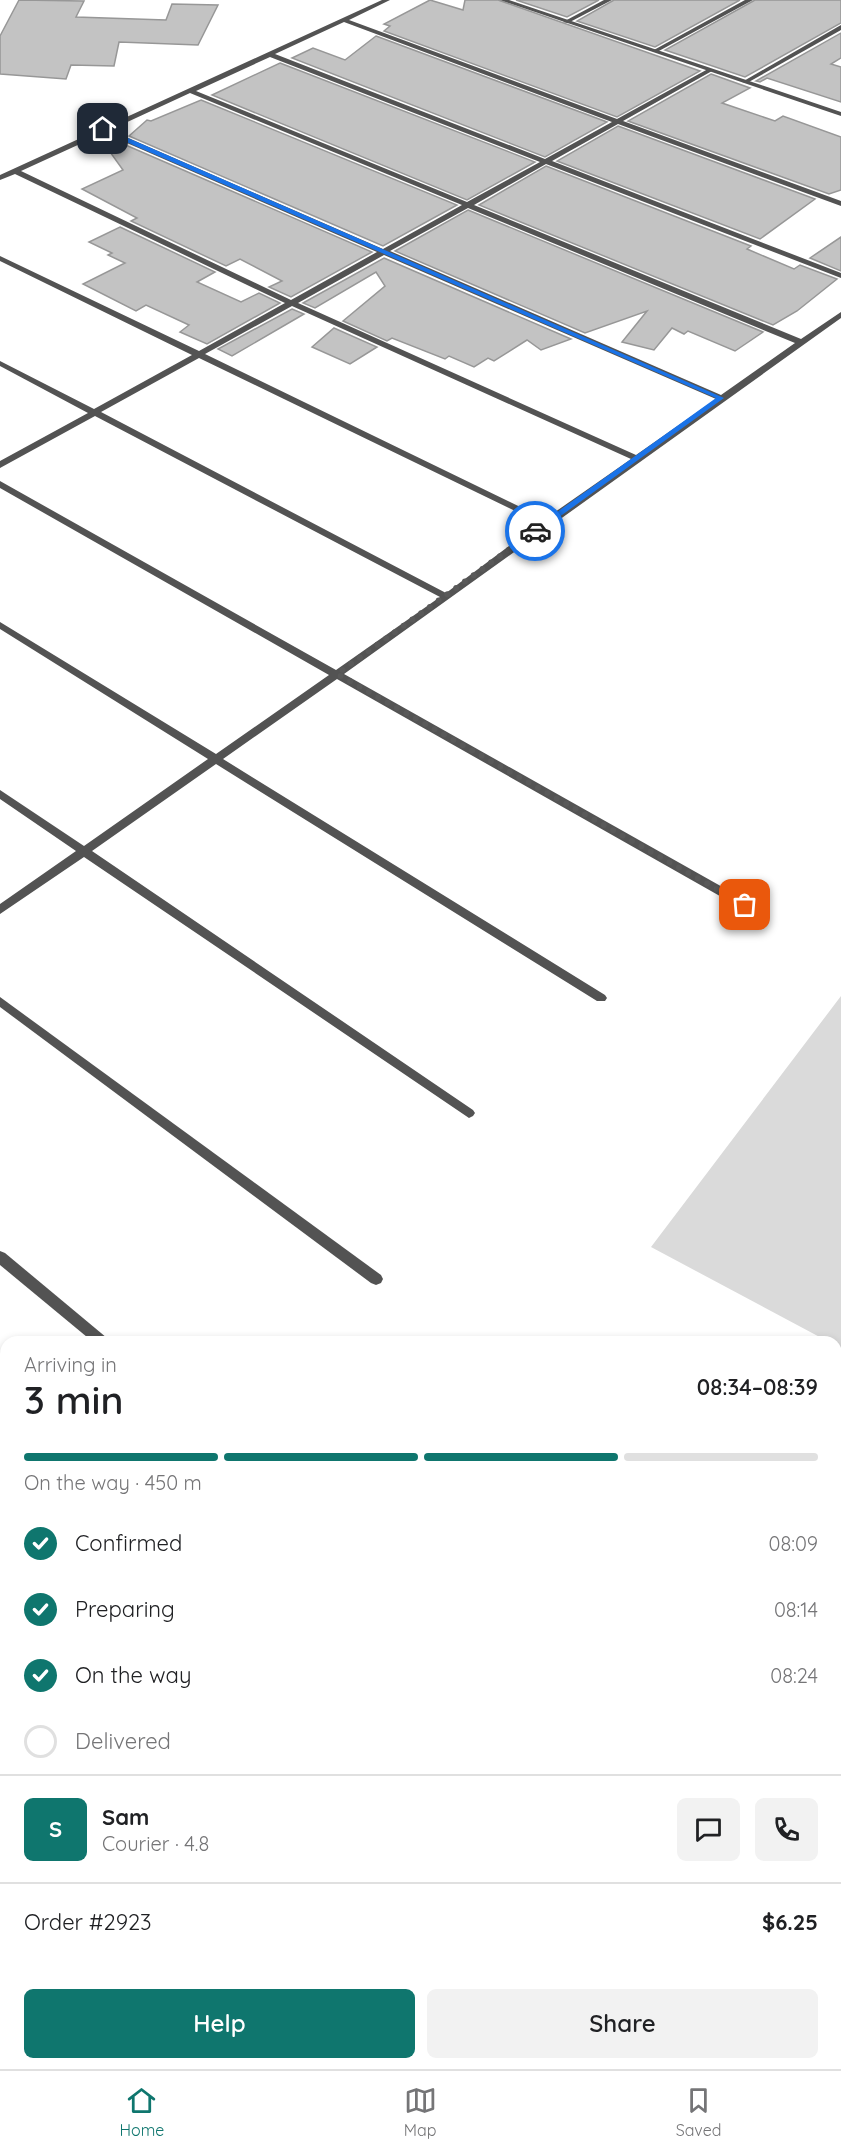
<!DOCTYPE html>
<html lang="en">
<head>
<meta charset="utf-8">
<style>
	body { margin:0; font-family:Quicksand,sans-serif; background:#f2f2f2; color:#202124; height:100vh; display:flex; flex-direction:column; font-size:22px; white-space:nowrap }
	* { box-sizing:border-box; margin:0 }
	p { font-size:20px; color:#757577 }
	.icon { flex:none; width:33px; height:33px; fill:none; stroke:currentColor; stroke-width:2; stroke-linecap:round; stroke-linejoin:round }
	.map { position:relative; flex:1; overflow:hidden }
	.panel { position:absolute; left:0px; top:1336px; width:842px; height:734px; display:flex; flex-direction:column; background:#fff; border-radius:18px 18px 0 0; box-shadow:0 3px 9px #0003 }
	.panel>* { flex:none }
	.pin { position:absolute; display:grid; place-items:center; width:51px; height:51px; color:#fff; margin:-26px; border-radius:12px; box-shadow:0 3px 9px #0006 }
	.courier { position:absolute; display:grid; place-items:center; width:60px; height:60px; margin:-30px; border:4px solid #1a73e8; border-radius:50%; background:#fff; color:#222; box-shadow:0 2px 8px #0007 }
	.headline em { font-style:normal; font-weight:600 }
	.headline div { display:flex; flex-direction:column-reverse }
	.headline { display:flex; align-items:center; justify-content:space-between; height:102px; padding:0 24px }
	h1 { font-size:39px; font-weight:600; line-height:45px }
	.bar { display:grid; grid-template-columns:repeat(4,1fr); gap:9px 6px; align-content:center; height:72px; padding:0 24px }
	.bar i { height:8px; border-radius:4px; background:#e0e0e0 }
	.bar .current { background:#0f766e }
	.bar p { grid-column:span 4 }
	.line { display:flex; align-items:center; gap:15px; padding:0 24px; border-top:2px solid #e0e0e0 }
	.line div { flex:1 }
	.round { display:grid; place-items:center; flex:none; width:63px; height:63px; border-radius:9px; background:#f2f2f2 }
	ol { padding:0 24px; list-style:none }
	li { display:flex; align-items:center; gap:18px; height:66px }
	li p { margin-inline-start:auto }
	li .icon { padding:6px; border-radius:50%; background:#0f766e; color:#fff; stroke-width:4 }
	li:last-child { color:#757577 }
	li i { width:33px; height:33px; border:3px solid #e0e0e0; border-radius:50% }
	.button { display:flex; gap:12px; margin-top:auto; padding:12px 24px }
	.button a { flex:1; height:69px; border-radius:9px; background:#0f766e; color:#fff; font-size:24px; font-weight:600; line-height:69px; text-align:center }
	.button a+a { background:#f2f2f2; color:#202124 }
	.tab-bar { display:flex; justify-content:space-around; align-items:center; height:84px; border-top:2px solid #e0e0e0; background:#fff; font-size:16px; color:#757577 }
	.tab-bar a { display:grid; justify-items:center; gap:3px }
	.tab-bar .current { color:#0f766e }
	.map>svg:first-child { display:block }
	.green { fill:#dadada }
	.building { fill:#c3c3c3; stroke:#979797; stroke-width:1.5 }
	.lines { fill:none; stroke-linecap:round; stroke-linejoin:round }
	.minor { fill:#535353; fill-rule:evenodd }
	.tertiary { fill:#535353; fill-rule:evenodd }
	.route { fill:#1a73e8 }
	.done { stroke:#595959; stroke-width:6; stroke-dasharray:0 10.8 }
</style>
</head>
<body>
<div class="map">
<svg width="841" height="2069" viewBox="0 0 841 2069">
	<rect width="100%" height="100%" fill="#fff"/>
	<polygon class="green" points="841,996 841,1349 836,1346 836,1342 829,1342 651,1247"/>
	<g class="building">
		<polygon points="19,0 84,1 76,17 166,20 172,4 218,5 198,45 119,42 114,66 71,65 66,79 0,74 0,36"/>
		<polygon points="430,0 463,10 465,0 498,0 700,71 617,117 384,31 390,26 384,24"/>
		<polygon points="516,0 599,0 567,17"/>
		<polygon points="614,0 740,0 655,47 577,21"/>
		<polygon points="755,0 841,0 841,23 745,77 665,50"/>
		<polygon points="841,33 841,58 831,64 841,67 841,102 767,78 760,82 756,81"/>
		<polygon points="376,36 607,122 545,157 292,58 313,48 345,60"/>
		<polygon points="280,63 535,162 467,200 212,95"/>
		<polygon points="711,74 750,88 722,103 775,121 783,116 841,137 841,190 829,194 628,121"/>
		<polygon points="201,100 457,205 383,246 129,136 147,120 151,121"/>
		<polygon points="618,126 815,199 760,239 557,161"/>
		<polygon points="121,143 372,252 291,297 269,287 282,281 240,259 226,266 131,221 137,218 82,189 123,170 110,152"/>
		<polygon points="546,166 751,246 747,249 794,269 800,265 837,279 797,311 773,325 479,205"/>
		<polygon points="468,210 763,332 735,351 688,331 684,334 672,328 654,350 622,342 647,311 585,333 395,251"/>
		<polygon points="120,227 215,272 197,282 241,302 259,293 280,303 207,344 180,332 189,325 146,305 136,311 83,284 125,263 108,255 112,253 89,242"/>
		<polygon points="841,237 841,271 810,258"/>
		<polygon points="384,258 571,339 541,350 527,340 494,361 488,358 474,367 449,356 445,359 392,338 387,341 343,321 385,286 376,272 315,308 303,303"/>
		<polygon points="292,309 304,314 232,356 218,349"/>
		<polygon points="334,328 377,347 350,364 312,347"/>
	</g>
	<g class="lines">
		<g class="minor">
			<path d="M382,0H390L349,20L617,119L708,69H712V71L623,121L841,201V206L618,124L552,161L841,273V278L546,164L474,205L801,339L841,312V318L344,674L749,902L751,905L749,908H741L337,679L223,759L605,995L607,998L605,1001H597L216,764L92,851L473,1110L475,1113L473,1116L469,1118L84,857L0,914V904L76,851L0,799V790L84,846L208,759L0,629V622L216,754L329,675L0,488V481L336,670L440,597L95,416L0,468V461L88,413L0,366V361L94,409L192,355L0,261V256L199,351L285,303L15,174L0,180V175ZM344,22L612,122L545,159L275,54ZM270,57L540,162L467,202L196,91ZM190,93L462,205L383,249L110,130ZM104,133L377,252L291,300L21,171ZM468,208L795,343L721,395L390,251ZM384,255L716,399L636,455L298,303ZM292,306L631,459L545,519L205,354ZM199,358L540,523L446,593L101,412Z"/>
			<polygon points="604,0 612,0 568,23 563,22"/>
			<polygon points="745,0 753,0 657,52 652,51"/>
			<polygon points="841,25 841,30 747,83 742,82"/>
			<polygon points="0,997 381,1275 383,1279 381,1283 376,1285 371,1283 0,1007"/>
			<polygon points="0,1251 5,1253 107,1338 109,1342 93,1342 0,1265"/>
		</g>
		<polygon class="tertiary" points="500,0 509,0 841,112 841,116"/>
	</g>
	<polygon class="route" points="101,128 105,128 724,398 537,533 532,533 532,530 716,398 101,131"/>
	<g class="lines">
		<polyline class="done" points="535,531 337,674 745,905"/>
	</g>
</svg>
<div class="pin" style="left:745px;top:905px;background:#ea580c"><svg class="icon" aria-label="bag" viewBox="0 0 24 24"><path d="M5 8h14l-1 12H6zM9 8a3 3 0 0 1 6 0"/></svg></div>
<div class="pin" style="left:103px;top:129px;background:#1f2937"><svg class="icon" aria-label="home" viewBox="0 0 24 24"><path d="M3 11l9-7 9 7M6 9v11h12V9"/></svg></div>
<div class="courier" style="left:535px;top:531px"><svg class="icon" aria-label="car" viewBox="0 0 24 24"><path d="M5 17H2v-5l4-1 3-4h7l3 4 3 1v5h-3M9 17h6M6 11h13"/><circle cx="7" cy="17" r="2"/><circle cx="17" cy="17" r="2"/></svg></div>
<section class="panel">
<div class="headline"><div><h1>3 min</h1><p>Arriving in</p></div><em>08:34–08:39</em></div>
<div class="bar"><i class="current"></i><i class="current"></i><i class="current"></i><i></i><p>On the way · 450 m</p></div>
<ol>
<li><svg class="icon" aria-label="check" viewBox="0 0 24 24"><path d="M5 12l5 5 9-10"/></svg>Confirmed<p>08:09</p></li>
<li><svg class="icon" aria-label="check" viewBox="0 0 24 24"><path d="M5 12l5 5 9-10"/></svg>Preparing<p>08:14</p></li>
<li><svg class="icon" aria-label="check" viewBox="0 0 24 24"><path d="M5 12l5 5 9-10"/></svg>On the way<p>08:24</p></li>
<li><i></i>Delivered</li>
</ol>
<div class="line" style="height:108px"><b class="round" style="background:#0f766e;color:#fff">S</b><div><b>Sam</b><p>Courier · 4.8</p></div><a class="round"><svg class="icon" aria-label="chat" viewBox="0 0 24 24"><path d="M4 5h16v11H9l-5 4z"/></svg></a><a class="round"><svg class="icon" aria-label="phone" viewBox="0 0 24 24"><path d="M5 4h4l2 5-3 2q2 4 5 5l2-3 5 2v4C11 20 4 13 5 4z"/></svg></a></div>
<div class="line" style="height:78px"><div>Order #2923</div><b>$6.25</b></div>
<div class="button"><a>Help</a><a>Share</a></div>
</section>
</div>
<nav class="tab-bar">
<a class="current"><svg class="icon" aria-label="home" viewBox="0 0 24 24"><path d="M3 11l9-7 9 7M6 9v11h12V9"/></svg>Home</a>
<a><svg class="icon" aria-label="map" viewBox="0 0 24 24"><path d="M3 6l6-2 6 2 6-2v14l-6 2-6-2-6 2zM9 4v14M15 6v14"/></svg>Map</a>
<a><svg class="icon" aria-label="saved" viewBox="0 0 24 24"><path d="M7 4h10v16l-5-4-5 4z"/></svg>Saved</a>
</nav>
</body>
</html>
